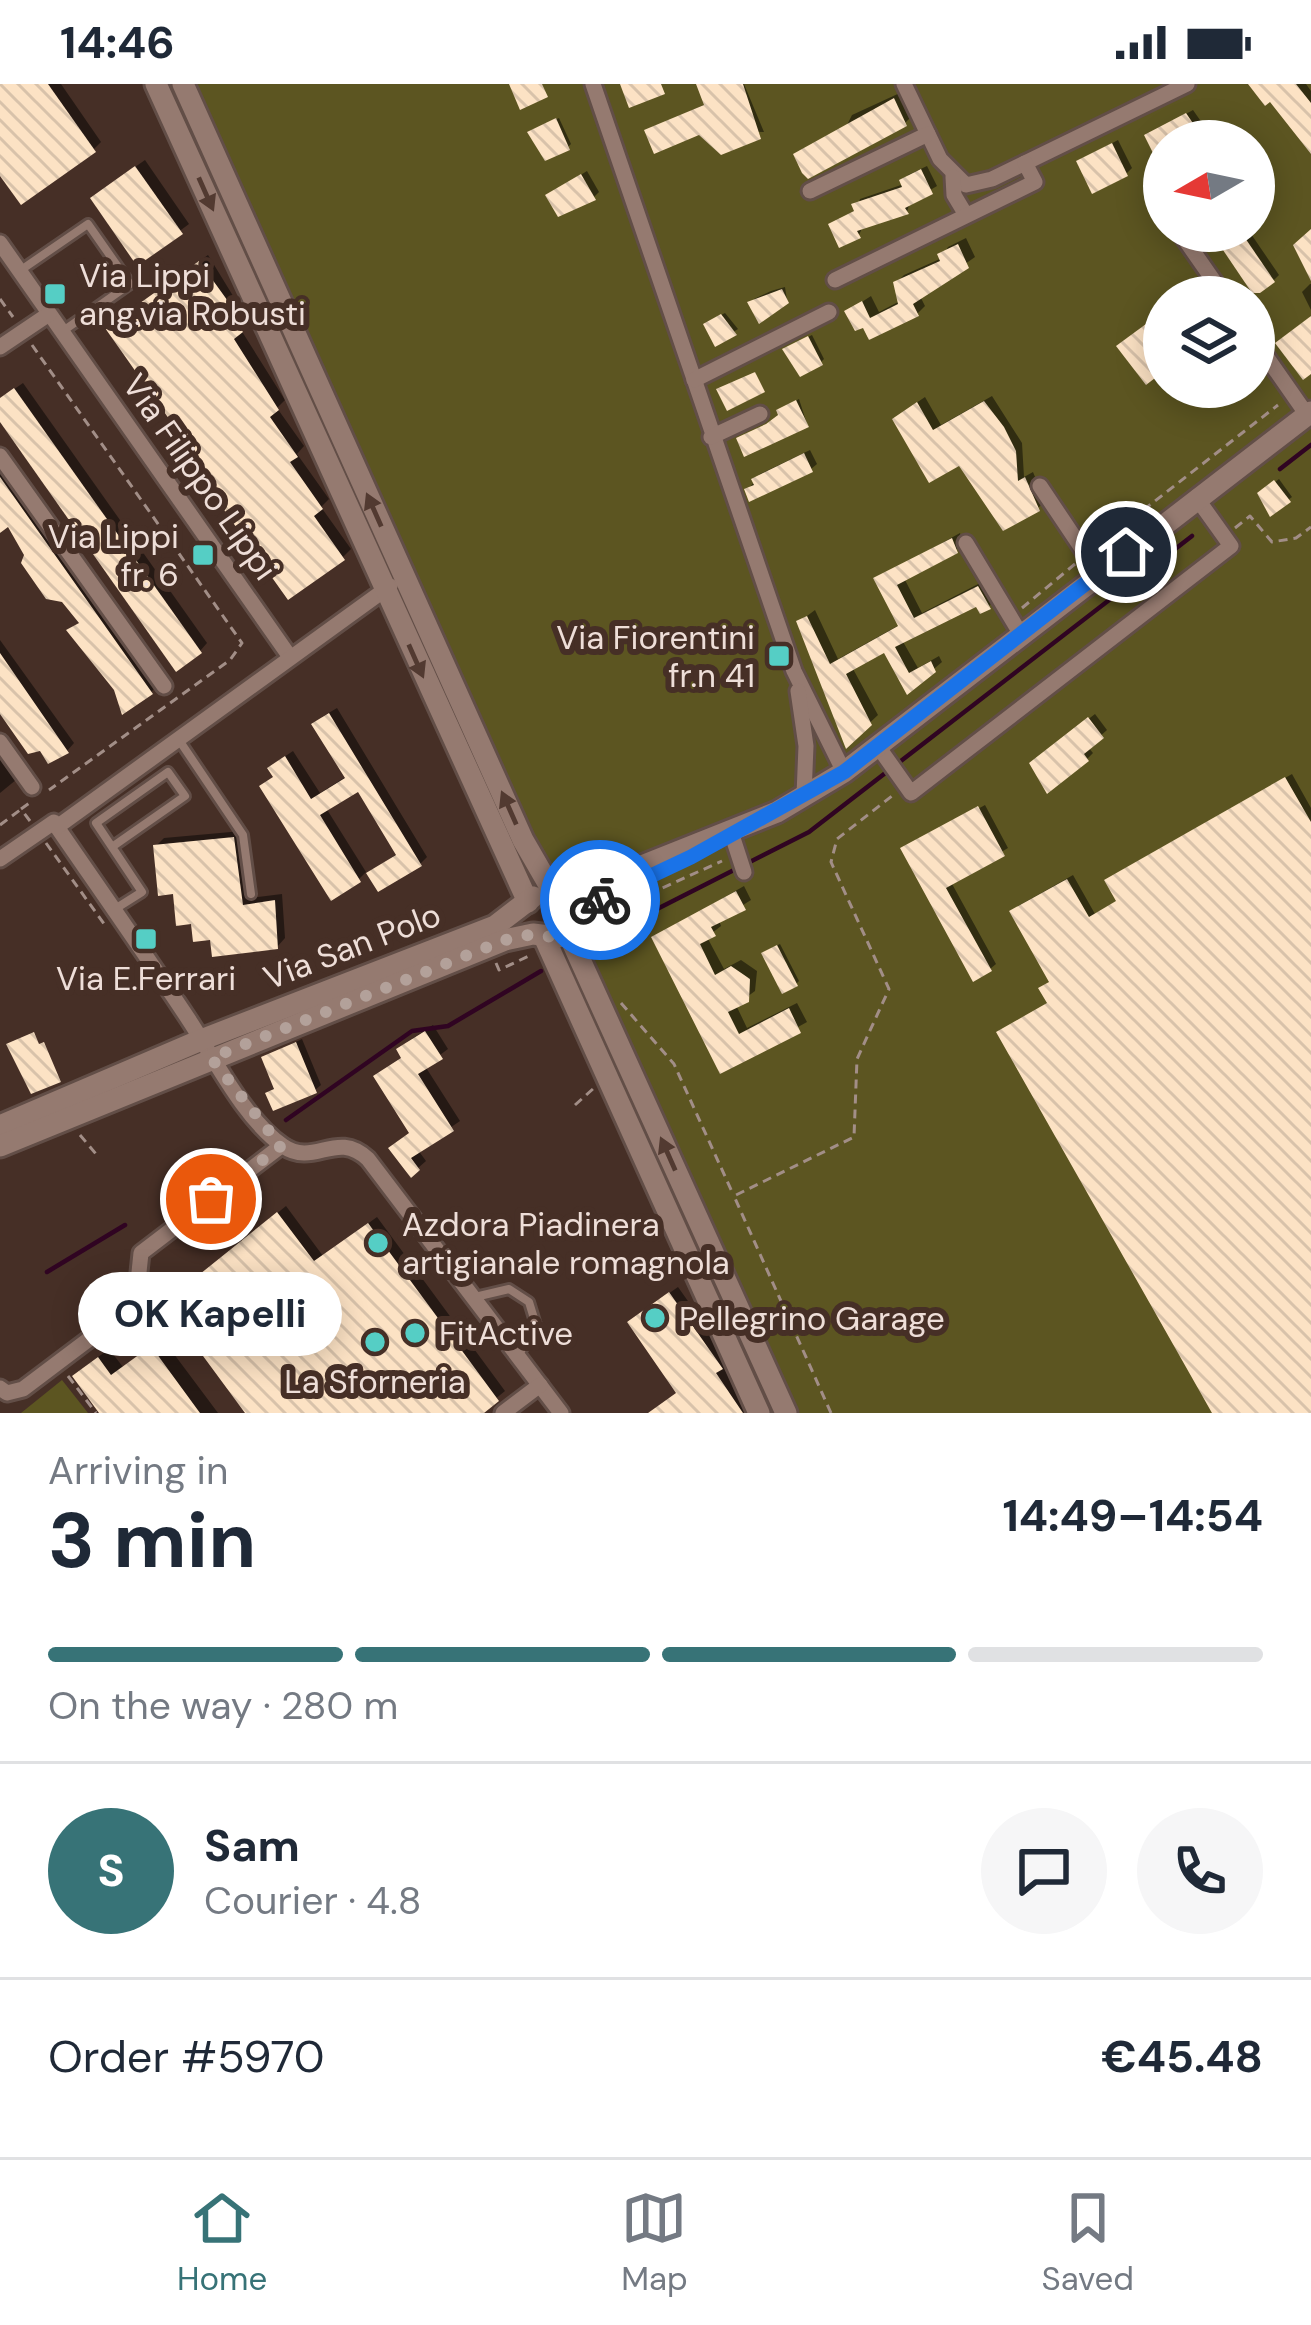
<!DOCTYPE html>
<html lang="en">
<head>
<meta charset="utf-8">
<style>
	body { margin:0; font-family:"DM Sans",sans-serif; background:#f6f6f7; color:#1f2937; height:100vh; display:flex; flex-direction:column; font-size:45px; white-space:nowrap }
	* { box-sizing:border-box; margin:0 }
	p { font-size:39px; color:#747a83 }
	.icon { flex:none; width:66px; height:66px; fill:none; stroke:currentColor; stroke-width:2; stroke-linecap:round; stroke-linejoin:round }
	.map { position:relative; height:1329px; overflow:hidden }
	.sheet { display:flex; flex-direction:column; background:#fff; flex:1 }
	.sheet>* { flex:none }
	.needle { width:78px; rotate:261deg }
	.buttons { position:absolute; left:1143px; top:36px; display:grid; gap:24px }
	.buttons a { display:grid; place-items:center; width:132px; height:132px; border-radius:50%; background:#fff; box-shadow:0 6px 30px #0003; font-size:60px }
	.pin { position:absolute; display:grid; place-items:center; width:102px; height:102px; color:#fff; margin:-51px; border:6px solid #fff; border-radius:50%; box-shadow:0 3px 12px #0007 }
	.courier { position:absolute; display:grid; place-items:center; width:120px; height:120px; margin:-60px; border:9px solid #1a73e8; border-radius:50%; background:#fff; color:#222; box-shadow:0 3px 15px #0007 }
	.bubble { position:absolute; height:84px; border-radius:42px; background:#fff; box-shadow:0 6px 30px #0003; font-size:39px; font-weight:700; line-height:84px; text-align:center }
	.headline em { font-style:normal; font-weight:700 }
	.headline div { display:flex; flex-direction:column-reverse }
	.headline { display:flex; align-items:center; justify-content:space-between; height:204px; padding:0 48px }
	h1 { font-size:78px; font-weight:700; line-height:90px }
	.bar { display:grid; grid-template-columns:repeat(4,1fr); gap:18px 12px; align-content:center; height:144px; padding:0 48px }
	.bar i { height:15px; border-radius:9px; background:#e0e1e3 }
	.bar .selected { background:#377377 }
	.bar p { grid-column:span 4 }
	.line { display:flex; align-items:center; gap:30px; padding:0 48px; border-top:3px solid #e0e1e3 }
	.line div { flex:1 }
	.round { display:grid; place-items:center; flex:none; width:126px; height:126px; border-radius:63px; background:#f6f6f7 }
	.status { display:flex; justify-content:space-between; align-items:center; height:84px; padding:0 60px; background:#fff; direction:ltr }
	.status svg { height:33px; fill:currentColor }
	.tab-bar { display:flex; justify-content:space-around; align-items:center; height:168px; border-top:3px solid #e0e1e3; background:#fff; font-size:33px; color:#747a83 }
	.tab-bar a { display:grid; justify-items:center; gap:6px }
	.tab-bar .selected { color:#377377 }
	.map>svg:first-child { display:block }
	.park { fill:#5c5521; fill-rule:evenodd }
	.shadow { fill:#0007 }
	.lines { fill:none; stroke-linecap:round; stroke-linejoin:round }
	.stream { stroke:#300422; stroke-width:4.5 }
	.building { fill:url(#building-back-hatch) }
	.lane-casing { stroke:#624e47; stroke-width:14 }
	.street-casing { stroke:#624e47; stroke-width:21 }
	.secondary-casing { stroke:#624e47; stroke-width:27 }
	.path { stroke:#a28e87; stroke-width:3; stroke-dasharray:9 6; stroke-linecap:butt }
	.lane { stroke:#957a70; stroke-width:8 }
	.street { stroke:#957a70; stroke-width:15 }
	.secondary { stroke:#957a70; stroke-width:21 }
	.oneway { fill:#523a31 }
	.done { stroke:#b3a19a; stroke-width:12; stroke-dasharray:0 21.6 }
	.route { stroke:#1a73e8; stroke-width:15 }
	.poi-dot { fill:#55cec5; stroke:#462f26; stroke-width:4.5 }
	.labels { text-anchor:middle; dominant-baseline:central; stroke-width:12; stroke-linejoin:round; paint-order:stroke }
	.poi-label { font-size:33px; fill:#eeded8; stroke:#462f26; text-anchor:start }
	.street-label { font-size:33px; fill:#eeded8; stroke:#462f26 }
</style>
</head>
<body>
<div class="status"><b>14:46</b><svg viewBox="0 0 49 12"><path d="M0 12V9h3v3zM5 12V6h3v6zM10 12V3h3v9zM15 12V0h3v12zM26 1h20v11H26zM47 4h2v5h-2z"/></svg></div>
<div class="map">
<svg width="1311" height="1329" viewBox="0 0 1311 1329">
	<defs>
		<pattern id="building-back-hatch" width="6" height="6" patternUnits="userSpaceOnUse" patternTransform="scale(3)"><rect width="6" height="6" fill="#fce2c4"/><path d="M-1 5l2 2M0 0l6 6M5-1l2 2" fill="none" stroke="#d8c2aa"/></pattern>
	</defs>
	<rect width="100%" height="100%" fill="#462f26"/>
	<g class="park">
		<path d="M195,0H1311V1329H797L581,852L590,835L569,793L545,776ZM1164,57H1254V147H1164ZM1164,213H1254V303H1164Z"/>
		<polygon points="62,1296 88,1329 21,1329"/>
	</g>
	<g class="shadow">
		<polygon points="0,0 61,0 101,58 94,65 0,87"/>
		<polygon points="699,0 744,0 764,48 647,46 706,20"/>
		<polygon points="1252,0 1306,0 1311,7 1311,65 1271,14"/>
		<polygon points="902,8 913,31 905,39 797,70 846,43 852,31"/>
		<polygon points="1193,26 1207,46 1202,51 1164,57 1164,66 1148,51"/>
		<polygon points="559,34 571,60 568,63 534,45"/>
		<polygon points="1118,56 1132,84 1126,90 1079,77"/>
		<polygon points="145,76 189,140 138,178 101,107"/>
		<polygon points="927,82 937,102 910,118 907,128 863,142 859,151 831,141 857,125 860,115 904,100 908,91"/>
		<polygon points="587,87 599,108 594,113 548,111"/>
		<polygon points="1222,147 1249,147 1279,191 1274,196 1231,162"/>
		<polygon points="966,154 975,173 920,212 925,222 917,230 864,239 848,227 871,212 879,228 900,217 896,199 904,191 942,174 948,163"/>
		<polygon points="208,171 249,238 241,246 285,316 277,324 304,362 297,370 329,415 321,423 351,465 343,473 202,375 116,237"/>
		<polygon points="1310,200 1311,200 1311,226 1302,208"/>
		<polygon points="785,203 787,216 754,215 771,207"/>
		<polygon points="725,229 738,245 716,259 709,237"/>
		<polygon points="1155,234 1164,246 1164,285 1128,255"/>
		<polygon points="812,251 824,275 821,278 788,263"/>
		<polygon points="23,299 207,559 200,567 0,332 0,315"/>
		<polygon points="992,312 1022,359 1024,393 1033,388 1045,417 1038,424 960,378 903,328 925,313 941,341"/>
		<polygon points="799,315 807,340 773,338 782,324"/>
		<polygon points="810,366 817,380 811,385 748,406 760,390"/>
		<polygon points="0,377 158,601 151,608 117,605 70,546 81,537 9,438 0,439"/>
		<polygon points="1279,395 1292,413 1271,429 1261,409"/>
		<polygon points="960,449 963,459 956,466 904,494 922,529 986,496 996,515 989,522 977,519 902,556 918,584 939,572 942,578 908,607 885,565 852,583 878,631 847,660 799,538 815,526 838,575 901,540 877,495"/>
		<polygon points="0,556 74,659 67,667 0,624"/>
		<polygon points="337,624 427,773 420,780 370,789 398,769 359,703 326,724 366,788 359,795 275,692 278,677 293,667 320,709 347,692 322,633"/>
		<polygon points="1095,630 1107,646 1088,663 1093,669 1087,675 1048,706 1038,674"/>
		<polygon points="0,660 22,691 0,709"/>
		<polygon points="1292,690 1311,724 1311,1329 1215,1329 1042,904 1051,896 1018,822 1073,791 1095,830 1119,816 1114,791"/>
		<polygon points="985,721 1008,764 951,798 996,880 990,885 906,765"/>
		<polygon points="242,747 250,814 282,810 285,854 277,863 212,852 194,837 156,762 164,754"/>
		<polygon points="744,802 751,816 719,836 721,842 707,853 724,885 741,876 757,887 755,907 736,921 747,944 797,919 807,938 721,986 655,853"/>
		<polygon points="780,860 799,897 796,900 768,866"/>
		<polygon points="433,941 448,965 425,982 460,1037 418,1066 426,1077 418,1084 392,1064 412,1048 407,958"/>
		<polygon points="302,955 321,1001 315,1006 269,1009 276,1002 264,973"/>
		<polygon points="286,1122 323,1172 377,1133 505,1307 478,1329 249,1329 176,1211"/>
		<polygon points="678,1203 729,1275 723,1280 750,1322 743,1329 649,1329 679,1308 638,1231"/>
		<polygon points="162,1254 218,1329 103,1329 86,1282 109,1265 123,1283"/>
	</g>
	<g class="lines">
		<g class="stream">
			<polyline points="1280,385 1311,361"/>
			<polyline points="596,856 809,748 1192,452"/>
			<polyline points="286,1036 412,947 448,942 541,887"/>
			<polyline points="47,1188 125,1141"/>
		</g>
	</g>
	<g class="building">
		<polygon points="0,0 48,0 96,68 21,121 0,92"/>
		<polygon points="509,0 542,0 548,13 520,26"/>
		<polygon points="620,0 661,0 665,10 629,24"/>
		<polygon points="696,0 743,0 761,55 721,71 699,51 654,70 644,46 704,21"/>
		<polygon points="1248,0 1296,0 1311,19 1311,70 1270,18 1265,22"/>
		<polygon points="894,14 907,42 808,95 802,89 793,70"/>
		<polygon points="1186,29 1205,57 1164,57 1164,68 1155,73 1144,51"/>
		<polygon points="556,34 570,66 545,77 527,48"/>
		<polygon points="1112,59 1128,92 1092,110 1076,77"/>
		<polygon points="135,82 183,150 137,182 90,114"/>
		<polygon points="921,85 933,110 905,124 909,130 857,147 861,154 839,164 828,140 854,127 851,120 902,103 899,96"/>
		<polygon points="581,90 596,116 558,133 545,111"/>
		<polygon points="1311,145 1311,197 1293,161"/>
		<polygon points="1241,148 1275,198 1260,209 1252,209 1223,166"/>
		<polygon points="958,160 969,184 913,220 919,232 869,256 863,244 855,247 844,227 862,217 870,234 898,220 893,198 940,177 937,170"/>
		<polygon points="199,177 230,220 226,224 243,248 234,255 279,326 270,333 298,373 290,378 323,425 314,432 345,476 288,516 192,381 198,376 105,244"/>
		<polygon points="782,205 789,219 759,240 747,218"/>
		<polygon points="721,230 737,251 715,263 703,240"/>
		<polygon points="1311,232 1311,290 1303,296 1275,259"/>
		<polygon points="1146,240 1164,264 1164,287 1146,301 1116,262"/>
		<polygon points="808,252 823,281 800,293 782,265"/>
		<polygon points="755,288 765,308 727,327 716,305"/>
		<polygon points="14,304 202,569 176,588 0,338 0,314"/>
		<polygon points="796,316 809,343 744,373 736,354 766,340 778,331 776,326"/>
		<polygon points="984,317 1004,343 1016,367 1018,397 1025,393 1040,427 1003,447 959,382 929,399 892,335 917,318 933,346"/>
		<polygon points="804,369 813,388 749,418 744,405 754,401 751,395"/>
		<polygon points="0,393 153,610 122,631 114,606 66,546 79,539 62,518 46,515 21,479 24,471 8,443 0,449"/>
		<polygon points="1274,396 1291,418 1270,433 1257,409"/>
		<polygon points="952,454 958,469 897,501 914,534 978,502 991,525 980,530 976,523 895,563 909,589 931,577 936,588 907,611 884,569 846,590 872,641 846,665 796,537 807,532 830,580 898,542 873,494"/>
		<polygon points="0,569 69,669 48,680 40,667 28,670 0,630"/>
		<polygon points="329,629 422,782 378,808 366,789 396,771 358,708 320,731 361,798 331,817 259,702 273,693 267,684 285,672 311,715 345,694 311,640"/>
		<polygon points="1088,633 1104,654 1084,670 1089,677 1047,710 1029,679"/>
		<polygon points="1285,693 1311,738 1311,1329 1212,1329 996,948 1047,919 1038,904 1049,898 1009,827 1067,795 1089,833 1116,817 1104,796"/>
		<polygon points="978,722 1005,772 946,804 992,887 973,898 900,764"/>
		<polygon points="234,753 243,821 275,816 278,865 212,873 210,856 193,858 191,840 176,842 173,810 158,812 153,761"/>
		<polygon points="736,807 746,826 711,843 716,852 700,860 715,891 731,882 750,895 749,918 728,928 739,950 789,924 801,949 720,990 651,853"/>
		<polygon points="777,861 798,902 782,910 761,869"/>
		<polygon points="425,947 443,975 418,990 454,1047 411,1074 420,1086 411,1094 388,1064 409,1049 373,992 401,974 396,965"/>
		<polygon points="34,948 39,960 44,958 61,998 31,1010 6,960"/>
		<polygon points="296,958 317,1009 273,1027 265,1009 274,1005 261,973"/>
		<polygon points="277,1128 314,1177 368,1139 499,1317 484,1329 245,1329 164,1219"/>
		<polygon points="669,1208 723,1285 716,1289 743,1329 648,1329 676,1309 627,1238"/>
		<polygon points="151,1262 200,1329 99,1329 72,1292 98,1273 111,1291"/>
	</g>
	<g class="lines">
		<defs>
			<g id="lane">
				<polyline points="21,186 88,140 130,200 63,247"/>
				<polyline points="179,656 243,751 251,810"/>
				<polyline points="112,763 96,739 168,688 185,712 112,763 142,808 115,825"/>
				<polyline points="475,1213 509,1205 529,1218 536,1241 518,1272"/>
			</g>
			<g id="street">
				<polyline points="593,0 794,587 844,688"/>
				<polyline points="904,0 940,75 966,101 992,95 1187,0"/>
				<polyline points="953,93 954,111 966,131"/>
				<polyline points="810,107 928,50"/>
				<polyline points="1179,147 1225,213"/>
				<polyline points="0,159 290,573"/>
				<polyline points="835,196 1035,98 1025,79"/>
				<polyline points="1254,255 1307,331"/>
				<polyline points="0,263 49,230"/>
				<polyline points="694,296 829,228"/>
				<polyline points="711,353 760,330"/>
				<polyline points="0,372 164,602"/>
				<polyline points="1040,402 1099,490"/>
				<polyline points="966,459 1020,549"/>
				<polyline points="798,607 806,662 804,711"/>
				<polyline points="0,658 32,703"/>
				<polyline points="877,661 911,709 1231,462 1196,413"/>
				<path d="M57,743C101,807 146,871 189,936C214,974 245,1036 283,1062C315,1084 336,1045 368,1075L561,1329"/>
				<polyline points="731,748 744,788"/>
				<polyline points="0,775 54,738 57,743 390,502"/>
				<polyline points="0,1304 7,1309 23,1305 129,1225 136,1217 141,1169 281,1062"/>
				<polyline points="503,1329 540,1301"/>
			</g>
			<g id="secondary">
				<polyline points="156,0 528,818"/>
				<polyline points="183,0 523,756 553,808"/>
				<polyline points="564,813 777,728 844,688 1311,328"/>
				<polyline points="567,847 786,1329"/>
				<polyline points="545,855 759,1329"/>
				<polyline points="0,1042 201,956 495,842 533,813"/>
				<polyline points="0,1062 505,856 533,850 558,853 572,832 634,798"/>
			</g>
		</defs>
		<use href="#lane" class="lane-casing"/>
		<use href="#street" class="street-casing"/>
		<use href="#secondary" class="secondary-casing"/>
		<g class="path">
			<polyline points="0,215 13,233"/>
			<polyline points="32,261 242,559 230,576 49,706"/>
			<polyline points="1235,444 1250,432 1272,458 1296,454 1311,443"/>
			<polyline points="1096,463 1278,321"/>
			<polyline points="1022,524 1075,480"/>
			<polyline points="30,737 21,725 31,718"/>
			<polyline points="0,741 20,726"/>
			<polyline points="46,759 107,844"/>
			<polyline points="649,810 722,777"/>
			<polyline points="496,879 499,886 531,871"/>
			<polyline points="621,919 674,980 733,1110"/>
			<polyline points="575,1021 594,1004"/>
			<polyline points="80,1051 96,1070"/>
			<polyline points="68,1292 96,1329"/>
			<polyline points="831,1329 734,1112 854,1053 857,975 889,905 831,778 837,755 892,712"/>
		</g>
		<use href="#lane" class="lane"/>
		<use href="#street" class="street"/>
		<use href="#secondary" class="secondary"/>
	</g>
	<defs><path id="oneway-solid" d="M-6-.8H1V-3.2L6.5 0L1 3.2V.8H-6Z" transform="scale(3)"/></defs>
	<g class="oneway">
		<use href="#oneway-solid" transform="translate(206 110) rotate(66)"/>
		<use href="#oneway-solid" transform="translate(374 426) rotate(-114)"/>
		<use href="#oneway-solid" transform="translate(416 577) rotate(66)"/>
		<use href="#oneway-solid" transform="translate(509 724) rotate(-114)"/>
		<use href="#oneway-solid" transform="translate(668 1070) rotate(-114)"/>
	</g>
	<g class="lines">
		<polyline class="done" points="211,1115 281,1062 211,974 505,856 533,850 558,854 572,832 600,816"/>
		<polyline class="route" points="600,816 691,773 844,688 1126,468"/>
	</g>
	<g class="poi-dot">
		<rect x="43" y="198" width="24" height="24" rx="6"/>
		<rect x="191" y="459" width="24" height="24" rx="6"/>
		<rect x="767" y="560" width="24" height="24" rx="6"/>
		<rect x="134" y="843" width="24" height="24" rx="6"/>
		<circle cx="378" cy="1159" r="12"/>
		<circle cx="655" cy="1234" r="12"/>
		<circle cx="415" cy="1249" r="12"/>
		<circle cx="375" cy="1258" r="12"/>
	</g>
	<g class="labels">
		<g class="poi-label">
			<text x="79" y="191">Via Lippi<tspan x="79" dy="38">ang.via Robusti</tspan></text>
			<text x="179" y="452" text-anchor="end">Via Lippi<tspan x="179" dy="38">fr. 6</tspan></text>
			<text x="755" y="553" text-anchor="end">Via Fiorentini<tspan x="755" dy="38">fr.n 41</tspan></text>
			<text x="146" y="894" text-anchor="middle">Via E.Ferrari</text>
			<text x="402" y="1140">Azdora Piadinera<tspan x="402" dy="38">artigianale romagnola</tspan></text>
			<text x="679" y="1234">Pellegrino Garage</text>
			<text x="439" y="1249">FitActive</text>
			<text x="375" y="1297" text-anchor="middle">La Sforneria</text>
		</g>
		<g class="street-label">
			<text transform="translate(200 393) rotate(55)">Via Filippo Lippi</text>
			<text transform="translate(352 862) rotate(-21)">Via San Polo</text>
		</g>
	</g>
</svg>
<div class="buttons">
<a><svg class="needle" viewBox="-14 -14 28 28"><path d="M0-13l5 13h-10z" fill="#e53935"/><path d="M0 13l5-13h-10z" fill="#747a83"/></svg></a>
<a><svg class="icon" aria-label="layers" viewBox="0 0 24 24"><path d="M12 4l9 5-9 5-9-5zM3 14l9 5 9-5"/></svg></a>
</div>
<div class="pin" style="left:211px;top:1115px;background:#ea580c"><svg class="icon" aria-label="bag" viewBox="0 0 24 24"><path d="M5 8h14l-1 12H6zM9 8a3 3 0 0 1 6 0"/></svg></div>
<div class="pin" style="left:1126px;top:468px;background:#1f2937"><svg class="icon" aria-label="home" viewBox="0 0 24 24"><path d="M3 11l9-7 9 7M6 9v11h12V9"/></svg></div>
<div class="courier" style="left:600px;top:816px"><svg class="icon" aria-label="bike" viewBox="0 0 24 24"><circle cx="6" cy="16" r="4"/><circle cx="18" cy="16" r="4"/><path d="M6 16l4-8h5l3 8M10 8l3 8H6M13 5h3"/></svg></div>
<div class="bubble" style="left:78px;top:1188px;width:264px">OK Kapelli</div>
</div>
<section class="sheet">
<div class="headline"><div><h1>3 min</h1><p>Arriving in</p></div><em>14:49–14:54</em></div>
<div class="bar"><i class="selected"></i><i class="selected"></i><i class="selected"></i><i></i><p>On the way · 280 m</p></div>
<div class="line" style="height:216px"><b class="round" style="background:#377377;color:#fff">S</b><div><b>Sam</b><p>Courier · 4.8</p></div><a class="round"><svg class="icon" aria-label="chat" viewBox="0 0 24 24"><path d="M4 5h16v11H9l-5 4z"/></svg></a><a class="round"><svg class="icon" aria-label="phone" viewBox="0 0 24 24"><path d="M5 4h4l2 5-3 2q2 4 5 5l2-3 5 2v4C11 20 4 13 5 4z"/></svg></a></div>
<div class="line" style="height:156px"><div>Order #5970</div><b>€45.48</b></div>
</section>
<nav class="tab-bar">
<a class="selected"><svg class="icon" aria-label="home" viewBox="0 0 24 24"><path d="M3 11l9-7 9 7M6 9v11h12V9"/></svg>Home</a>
<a><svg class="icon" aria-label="map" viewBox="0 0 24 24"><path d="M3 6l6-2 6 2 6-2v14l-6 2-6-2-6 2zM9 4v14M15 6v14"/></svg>Map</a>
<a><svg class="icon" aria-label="saved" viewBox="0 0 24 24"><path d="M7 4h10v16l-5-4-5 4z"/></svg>Saved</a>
</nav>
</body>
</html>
